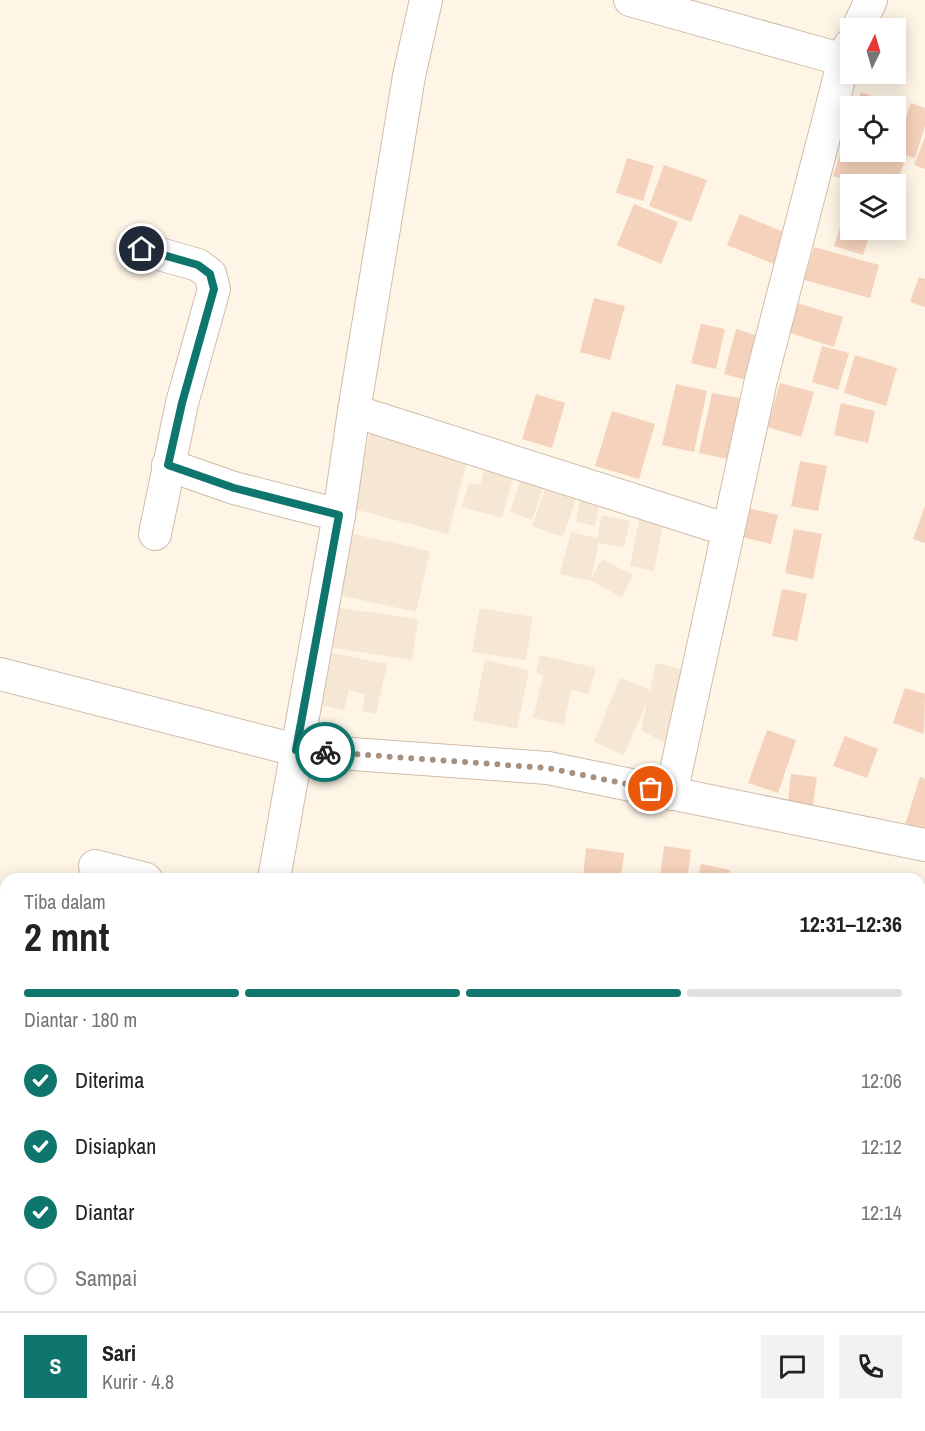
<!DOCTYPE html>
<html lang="id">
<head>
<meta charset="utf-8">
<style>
	body { margin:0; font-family:"Archivo Narrow",sans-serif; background:#f2f2f2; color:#222; height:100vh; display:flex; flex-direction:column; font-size:22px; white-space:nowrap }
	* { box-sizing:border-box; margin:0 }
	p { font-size:20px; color:#767676 }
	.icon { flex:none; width:33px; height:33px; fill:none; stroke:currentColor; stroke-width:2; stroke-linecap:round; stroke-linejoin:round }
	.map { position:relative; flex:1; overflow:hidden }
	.drawer { position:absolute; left:0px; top:873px; width:926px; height:558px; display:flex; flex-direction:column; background:#fff; border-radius:18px 18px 0 0; box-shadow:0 3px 15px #0003 }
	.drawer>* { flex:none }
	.needle { width:39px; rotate:5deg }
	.fabs { position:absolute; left:840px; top:18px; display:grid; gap:12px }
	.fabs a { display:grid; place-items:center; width:66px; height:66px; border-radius:0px; background:#fff; box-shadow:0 3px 15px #0003; font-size:30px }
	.pin { position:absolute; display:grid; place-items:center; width:51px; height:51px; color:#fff; margin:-26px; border:3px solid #fff; border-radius:50%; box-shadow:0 2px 6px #0007 }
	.courier { position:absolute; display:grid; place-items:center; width:60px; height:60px; margin:-30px; border:4px solid #0f766e; border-radius:50%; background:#fff; color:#222; box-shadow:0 2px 8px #0007 }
	.summary em { font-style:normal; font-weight:700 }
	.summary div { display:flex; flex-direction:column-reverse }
	.summary { display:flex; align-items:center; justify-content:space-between; height:102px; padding:0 24px }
	h1 { font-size:39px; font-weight:700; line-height:45px }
	.bar { display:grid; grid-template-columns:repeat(4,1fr); gap:9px 6px; align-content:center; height:72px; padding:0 24px }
	.bar i { height:8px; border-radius:4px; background:#e0e0e0 }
	.bar .on { background:#0f766e }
	.bar p { grid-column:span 4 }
	.line { display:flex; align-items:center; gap:15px; padding:0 24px; border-top:2px solid #e0e0e0 }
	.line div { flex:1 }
	.round { display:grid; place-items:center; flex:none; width:63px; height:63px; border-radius:0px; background:#f2f2f2 }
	ol { padding:0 24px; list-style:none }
	li { display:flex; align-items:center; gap:18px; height:66px }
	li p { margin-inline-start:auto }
	li .icon { padding:6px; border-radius:50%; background:#0f766e; color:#fff; stroke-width:4 }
	li:last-child { color:#767676 }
	li i { width:33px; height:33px; border:3px solid #e0e0e0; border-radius:50% }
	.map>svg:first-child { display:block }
	.residential { fill:#f6e6d4 }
	.building { fill:#f5d2bb }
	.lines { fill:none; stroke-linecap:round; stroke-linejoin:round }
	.street-casing { stroke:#d1bcaa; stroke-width:34 }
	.street { stroke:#fff; stroke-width:32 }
	.done { stroke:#a8907f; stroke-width:6; stroke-dasharray:0 10.8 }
	.route { stroke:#0f766e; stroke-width:8 }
</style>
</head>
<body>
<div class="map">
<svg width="925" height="1431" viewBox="0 0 925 1431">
	<rect width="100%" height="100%" fill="#fef5e6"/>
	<g class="residential">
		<polygon points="371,429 469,454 448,534 350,508"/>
		<polygon points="487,459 516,468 502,518 462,507 469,483 480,485"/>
		<polygon points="554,464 604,477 595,526 576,522 584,476 563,537 532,526"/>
		<polygon points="523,472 546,479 532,520 510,512"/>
		<polygon points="641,510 665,515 654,571 630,566"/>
		<polygon points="602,515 630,521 624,548 599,543 591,578 602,559 633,575 622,597 591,581 560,574 571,532 597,538"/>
		<polygon points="353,534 430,551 416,612 339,595"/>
		<polygon points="340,608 418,619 412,660 327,647 331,619"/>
		<polygon points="480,608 533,617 526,660 472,652"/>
		<polygon points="328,652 387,664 376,714 362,711 365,694 349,690 344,710 317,704"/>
		<polygon points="540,655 596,668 589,694 571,690 564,725 533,718 543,675 536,673"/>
		<polygon points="485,660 529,670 517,729 473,720"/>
		<polygon points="656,663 692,672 674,748 641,730 647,701 624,755 594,742 620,678 650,690"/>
	</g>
	<g class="building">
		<polygon points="861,92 890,102 889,106 856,106"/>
		<polygon points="911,103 925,108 925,126 915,158 895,152"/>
		<polygon points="896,106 904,109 896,135"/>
		<polygon points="925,137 925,169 914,165"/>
		<polygon points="844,143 850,145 850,152 869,152 904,163 897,184 859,184 833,176"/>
		<polygon points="627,158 654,166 643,201 616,193"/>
		<polygon points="664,165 707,180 691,222 649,206"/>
		<polygon points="634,204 678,222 661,264 617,245"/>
		<polygon points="846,209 850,211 850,230 871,230 863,255 834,246"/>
		<polygon points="740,214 791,235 779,266 727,245"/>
		<polygon points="814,247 879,265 870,298 804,280"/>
		<polygon points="919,277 925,279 925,307 910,302"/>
		<polygon points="594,298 625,306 610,360 580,352"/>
		<polygon points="797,303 843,317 834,347 787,332"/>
		<polygon points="701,324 725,329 716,369 691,363"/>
		<polygon points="736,329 765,338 753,382 724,374"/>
		<polygon points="822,346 849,353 838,390 812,382"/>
		<polygon points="855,355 897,368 886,406 844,393"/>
		<polygon points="780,383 814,392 801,437 767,427"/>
		<polygon points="676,384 707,391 694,452 662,445"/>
		<polygon points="712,393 745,399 732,460 699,453"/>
		<polygon points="536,394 565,403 552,448 522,439"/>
		<polygon points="841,403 875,411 868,443 834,435"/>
		<polygon points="612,411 655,424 639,479 595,466"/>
		<polygon points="800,461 827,466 818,511 791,506"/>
		<polygon points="925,506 925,543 913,539"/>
		<polygon points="748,508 778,515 771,544 742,537"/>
		<polygon points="794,529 822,534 813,579 785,573"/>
		<polygon points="782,589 807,594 797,641 772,636"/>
		<polygon points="905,688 925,694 924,734 893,723"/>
		<polygon points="767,730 796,740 778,793 748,783"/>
		<polygon points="845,736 878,749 867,778 833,766"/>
		<polygon points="791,774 817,777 812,813 787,810"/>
		<polygon points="920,777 925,779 925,831 905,825"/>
		<polygon points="664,846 691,850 687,879 660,879"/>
		<polygon points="586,848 624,853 621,879 583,879"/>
		<polygon points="701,864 730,870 728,879 698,879"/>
		<polygon points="43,1425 121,1425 118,1431 59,1431"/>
		<polygon points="645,1425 702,1425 700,1431 660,1431"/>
	</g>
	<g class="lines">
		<defs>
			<g id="street">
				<polyline points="630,0 844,60 850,45"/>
				<polyline points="858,28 871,0"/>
				<polyline points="142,249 198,265 210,274 214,289 182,403 155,534"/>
				<polyline points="354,411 728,530"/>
				<polyline points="168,465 234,488 339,515"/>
				<polyline points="0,674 296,750 548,768 925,845"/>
				<polyline points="671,794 761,380 844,60"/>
				<polyline points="95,866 146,879"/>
				<polyline points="274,879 339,515 354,411 409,76 426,0"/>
				<polyline points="0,986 6,987"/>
				<polyline points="0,1153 6,1133"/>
				<polyline points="0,1246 6,1248"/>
				<polyline points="920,1322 925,1315"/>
				<polyline points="185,1431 186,1425"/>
			</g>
		</defs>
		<use href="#street" class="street-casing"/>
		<use href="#street" class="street"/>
	</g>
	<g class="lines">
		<polyline class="done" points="325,752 548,768 651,789"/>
		<polyline class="route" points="142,249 198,265 210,274 214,289 182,403 168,465 234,488 339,515 296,750 325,752"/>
	</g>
</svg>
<div class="fabs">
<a><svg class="needle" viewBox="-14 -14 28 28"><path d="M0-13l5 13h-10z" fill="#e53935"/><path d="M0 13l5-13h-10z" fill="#767676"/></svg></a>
<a><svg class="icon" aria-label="locate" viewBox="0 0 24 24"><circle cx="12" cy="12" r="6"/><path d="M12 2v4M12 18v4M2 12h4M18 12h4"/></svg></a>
<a><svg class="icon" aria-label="layers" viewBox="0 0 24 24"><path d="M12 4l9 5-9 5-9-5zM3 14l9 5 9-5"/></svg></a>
</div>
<div class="pin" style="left:651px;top:789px;background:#ea580c"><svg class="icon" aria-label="bag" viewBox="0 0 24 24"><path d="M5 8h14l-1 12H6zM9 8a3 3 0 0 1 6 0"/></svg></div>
<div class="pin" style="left:142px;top:249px;background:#1f2937"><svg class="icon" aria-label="home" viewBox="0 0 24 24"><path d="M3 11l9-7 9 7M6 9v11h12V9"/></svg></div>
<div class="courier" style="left:325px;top:752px"><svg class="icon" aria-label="bike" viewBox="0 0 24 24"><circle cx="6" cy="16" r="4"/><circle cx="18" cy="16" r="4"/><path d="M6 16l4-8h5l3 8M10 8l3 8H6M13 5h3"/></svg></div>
<section class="drawer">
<div class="summary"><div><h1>2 mnt</h1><p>Tiba dalam</p></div><em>12:31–12:36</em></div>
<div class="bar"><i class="on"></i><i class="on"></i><i class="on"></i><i></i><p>Diantar · 180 m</p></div>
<ol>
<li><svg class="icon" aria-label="check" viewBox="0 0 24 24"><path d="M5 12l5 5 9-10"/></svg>Diterima<p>12:06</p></li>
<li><svg class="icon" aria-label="check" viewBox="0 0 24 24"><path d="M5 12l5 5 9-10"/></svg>Disiapkan<p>12:12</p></li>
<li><svg class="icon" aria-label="check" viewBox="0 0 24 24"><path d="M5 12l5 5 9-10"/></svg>Diantar<p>12:14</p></li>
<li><i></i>Sampai</li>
</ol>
<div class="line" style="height:108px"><b class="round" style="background:#0f766e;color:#fff">S</b><div><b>Sari</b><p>Kurir · 4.8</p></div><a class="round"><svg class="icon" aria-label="chat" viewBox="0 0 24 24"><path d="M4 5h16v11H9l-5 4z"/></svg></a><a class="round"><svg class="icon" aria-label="phone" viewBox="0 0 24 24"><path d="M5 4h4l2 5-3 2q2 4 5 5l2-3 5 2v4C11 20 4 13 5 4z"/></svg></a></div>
</section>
</div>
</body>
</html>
